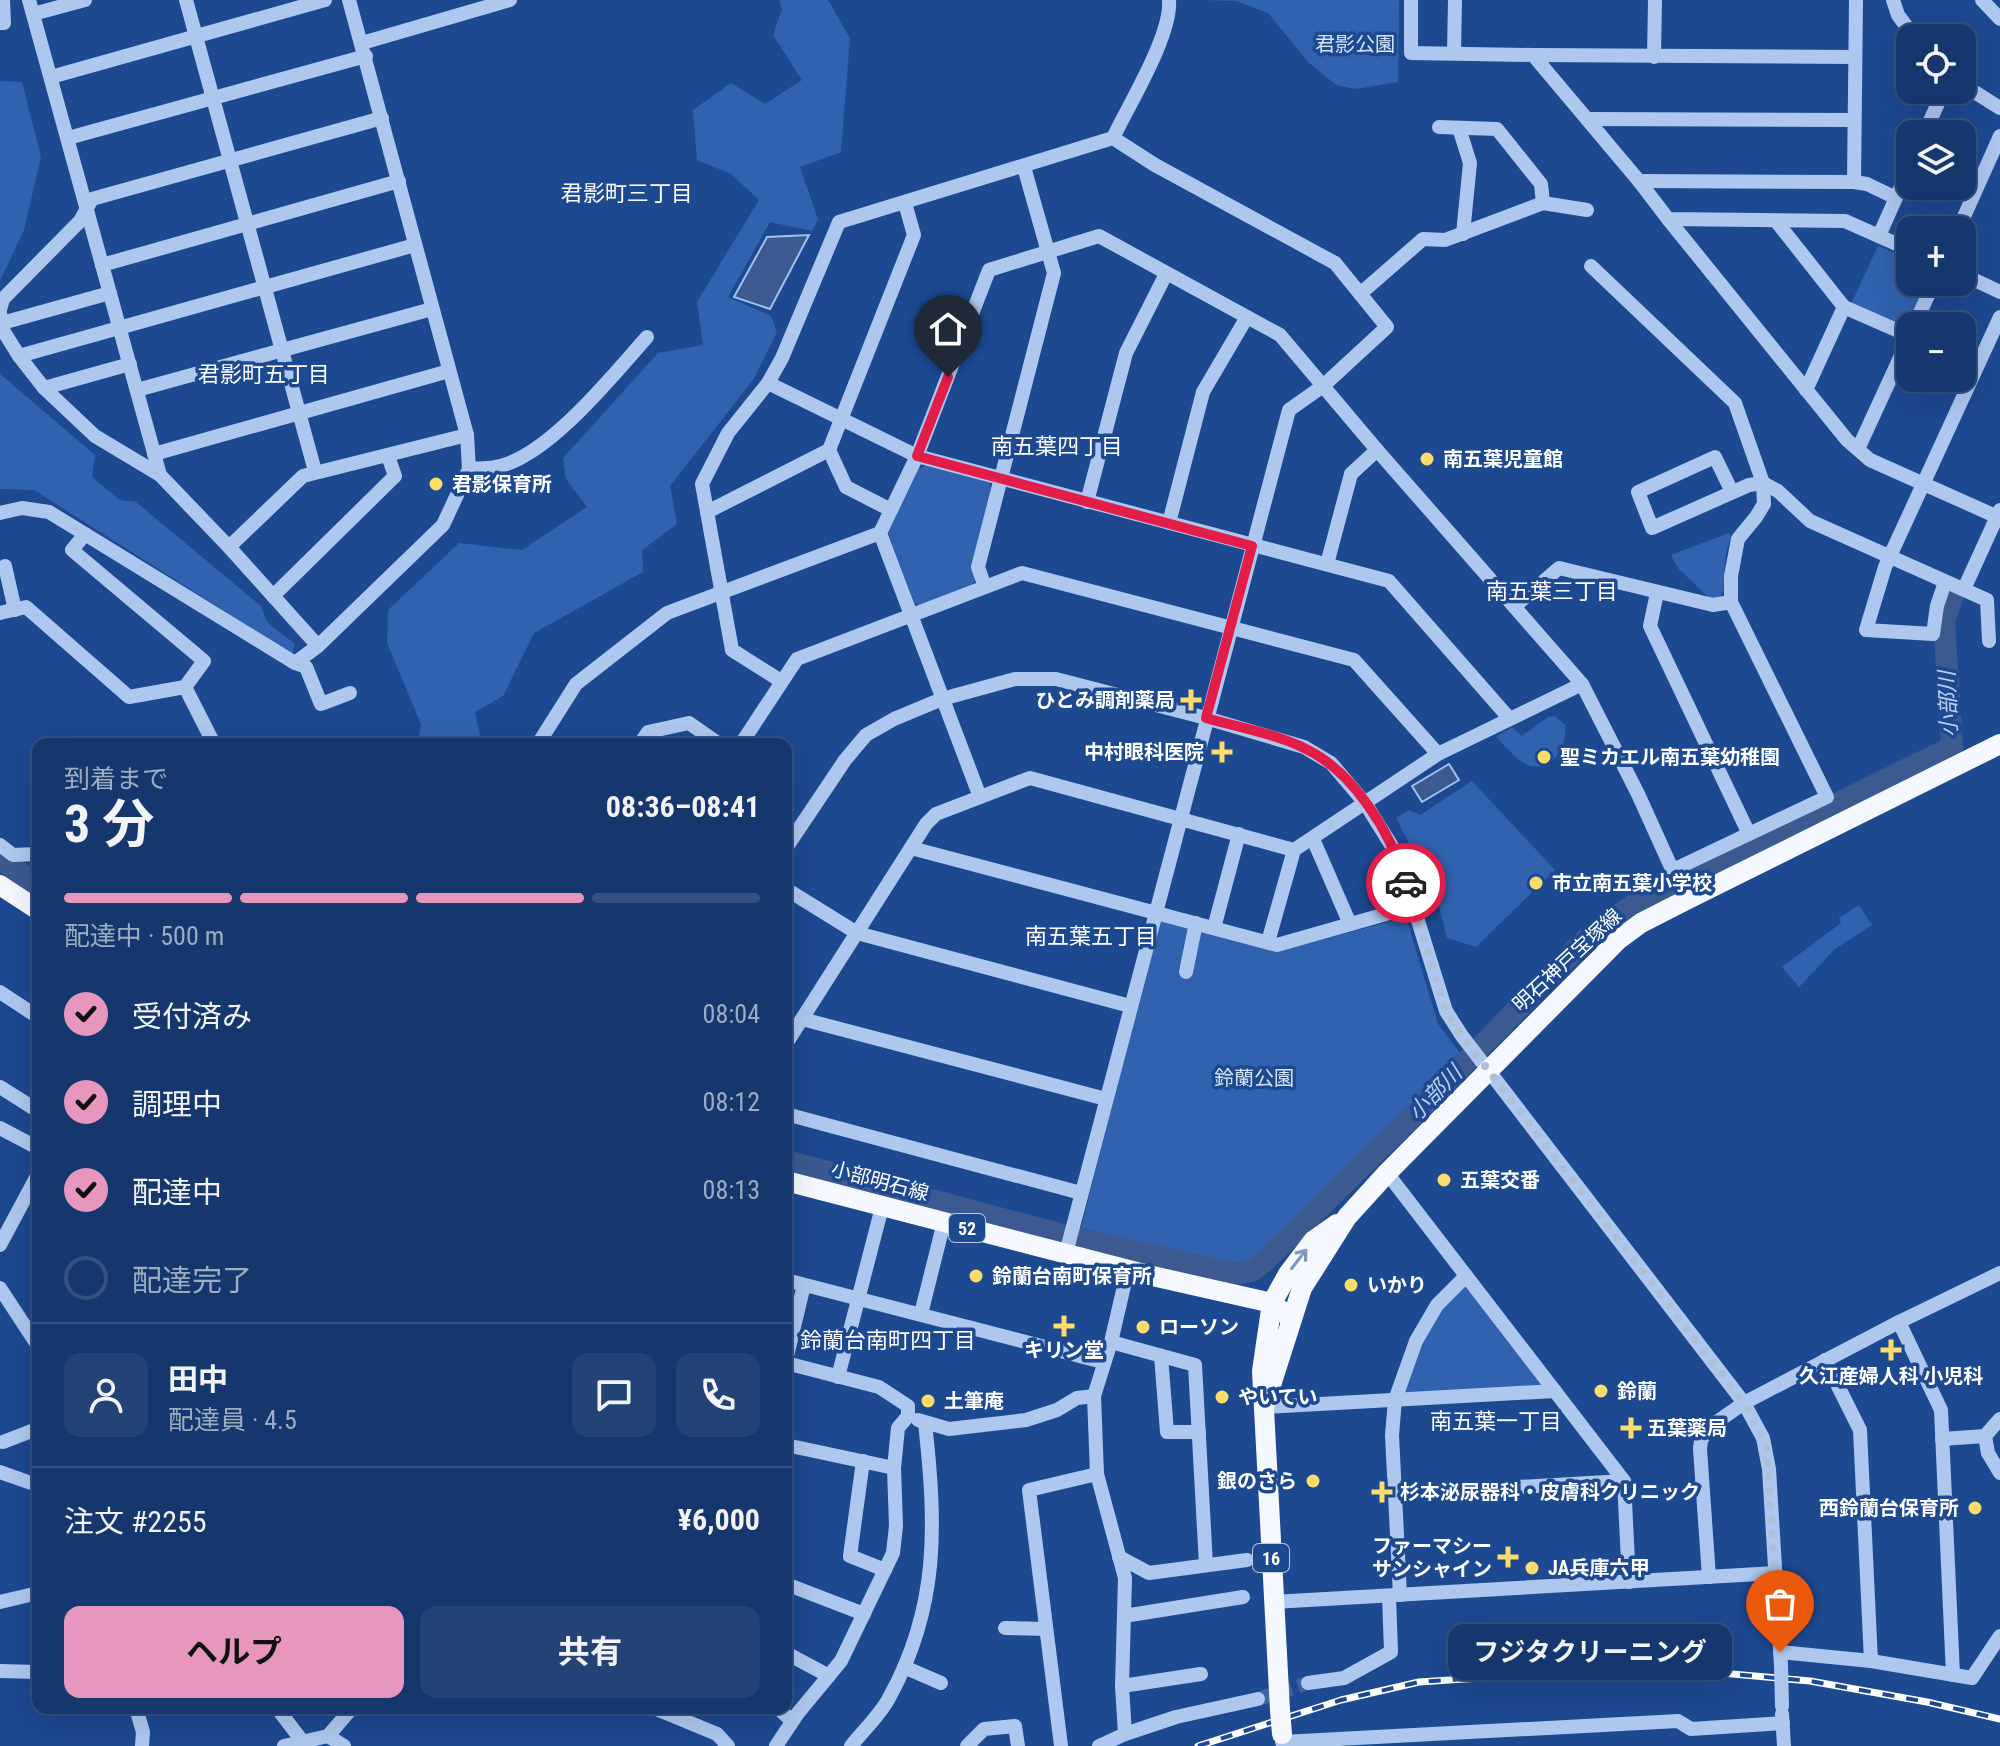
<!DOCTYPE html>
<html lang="ja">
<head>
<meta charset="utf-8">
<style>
	body { margin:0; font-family:"Roboto Condensed","Noto Sans JP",sans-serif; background:#234275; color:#f1f3f6; height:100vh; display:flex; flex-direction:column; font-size:30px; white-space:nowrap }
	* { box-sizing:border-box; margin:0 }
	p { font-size:26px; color:#9eacc2 }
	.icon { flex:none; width:44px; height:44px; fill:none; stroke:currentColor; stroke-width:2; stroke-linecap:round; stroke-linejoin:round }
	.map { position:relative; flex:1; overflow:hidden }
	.details { position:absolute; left:32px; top:738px; width:760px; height:976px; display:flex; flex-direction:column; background:#16376d; border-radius:16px; box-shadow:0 8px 32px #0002,0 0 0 2px #355180 }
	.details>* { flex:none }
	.fabs { position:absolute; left:1896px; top:24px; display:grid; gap:16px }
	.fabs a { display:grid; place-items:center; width:80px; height:80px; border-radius:16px; background:#16376d; box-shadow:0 8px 32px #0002,0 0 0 2px #355180; font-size:40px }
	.pin { position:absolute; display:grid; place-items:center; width:68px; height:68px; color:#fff; margin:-82px -34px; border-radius:50% 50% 50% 0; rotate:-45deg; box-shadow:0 0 8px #0007 }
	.pin .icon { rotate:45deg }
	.courier { position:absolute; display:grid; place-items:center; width:80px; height:80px; margin:-40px; border:6px solid #e11d48; border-radius:50%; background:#fff; color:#222; box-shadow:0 2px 10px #0007 }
	.bubble { position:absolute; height:56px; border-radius:16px; background:#16376d; box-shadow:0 8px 32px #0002,0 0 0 2px #355180; font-size:26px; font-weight:700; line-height:56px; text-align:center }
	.overview em { font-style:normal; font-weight:700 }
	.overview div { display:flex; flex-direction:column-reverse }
	.overview { display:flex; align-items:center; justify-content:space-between; height:136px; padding:0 32px }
	h1 { font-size:52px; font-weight:700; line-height:60px }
	.bar { display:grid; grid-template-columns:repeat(4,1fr); gap:12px 8px; align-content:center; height:96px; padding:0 32px }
	.bar i { height:10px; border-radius:6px; background:#355180 }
	.bar .active { background:#e797bd }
	.bar p { grid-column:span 4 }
	.line { display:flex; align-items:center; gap:20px; padding:0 32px; border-top:2px solid #355180 }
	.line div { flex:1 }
	.round { display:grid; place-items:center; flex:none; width:84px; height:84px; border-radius:16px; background:#234275 }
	ol { padding:0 32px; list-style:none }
	li { display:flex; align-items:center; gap:24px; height:88px }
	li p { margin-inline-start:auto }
	li .icon { padding:8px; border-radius:50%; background:#e797bd; color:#111; stroke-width:4 }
	li:last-child { color:#9eacc2 }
	li i { width:44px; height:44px; border:4px solid #355180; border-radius:50% }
	.cta { display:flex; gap:16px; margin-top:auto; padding:16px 32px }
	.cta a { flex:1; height:92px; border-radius:16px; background:#e797bd; color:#111; font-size:32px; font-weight:700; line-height:92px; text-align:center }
	.cta a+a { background:#234275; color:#f1f3f6 }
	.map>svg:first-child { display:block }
	.green { fill:#3162af }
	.water { fill:#3c5a8f; stroke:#a1c1ef; stroke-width:2 }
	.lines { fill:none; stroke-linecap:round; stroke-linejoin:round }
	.river { stroke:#3c5a8f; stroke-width:22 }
	.minor-tunnel { stroke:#3f64a2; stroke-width:14; stroke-dasharray:14 7; stroke-linecap:butt }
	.minor { stroke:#aec7ee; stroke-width:14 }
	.major { stroke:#f5f8ff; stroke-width:20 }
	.rail-casing { stroke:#fff; stroke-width:7 }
	.rail { stroke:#1d4991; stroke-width:4; stroke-dasharray:12; stroke-linecap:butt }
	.minor-bridge { stroke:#aec7ee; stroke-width:14 }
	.major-bridge { stroke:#f5f8ff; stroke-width:20 }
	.oneway { stroke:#7e98c2 }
	.done { stroke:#b0bfd8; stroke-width:8; stroke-dasharray:0 14.4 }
	.route { stroke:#e11d48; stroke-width:10 }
	.poi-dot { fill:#fddc6c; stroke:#1d4991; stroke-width:3 }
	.labels { text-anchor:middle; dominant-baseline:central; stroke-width:7; stroke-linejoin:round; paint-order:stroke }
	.shield { fill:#1d4991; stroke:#bbc8de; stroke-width:2 }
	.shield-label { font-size:18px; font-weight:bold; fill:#fff }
	.park-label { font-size:20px; fill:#d4e3fa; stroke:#1d4991 }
	.poi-label { font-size:20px; font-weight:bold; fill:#fff; stroke:#1d4991; text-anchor:start }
	.street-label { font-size:20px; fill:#fff; stroke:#1d4991 }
	.neighbourhood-label { font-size:22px; fill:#fff; stroke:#1d4991 }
	.water-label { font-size:22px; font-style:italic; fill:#bad1f5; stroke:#1d4991 }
</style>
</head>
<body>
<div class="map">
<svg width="2000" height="1746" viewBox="0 0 2000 1746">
	<rect width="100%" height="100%" fill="#1d4991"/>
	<g class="green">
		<polygon points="779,0 828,0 850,38 841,152 800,167 818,219 812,231 770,222 728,297 771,316 777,332 753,380 670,486 677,524 642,550 643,572 534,633 503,696 475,712 482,744 418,744 421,724 387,643 388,610 459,543 522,550 587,507 566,479 563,458 658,353 703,345 697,302 759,200 731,174 697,160 693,110 731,83 765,104 802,80 773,35 782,9"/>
		<polygon points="1202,0 1399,0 1398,82 1356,89 1336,85 1309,63 1268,13 1236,1"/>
		<polygon points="0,81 22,82 41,157 24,230 0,281"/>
		<polygon points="1878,246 1910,259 1910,282 1929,282 1909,325 1903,327 1851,304"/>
		<polygon points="0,374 95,455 92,477 120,500 136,502 261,606 267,622 295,644 292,654 34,490 0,489"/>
		<polygon points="926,465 989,481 991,489 973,566 976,577 971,588 922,606 914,603 888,532 919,469"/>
		<polygon points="1729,533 1731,538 1726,552 1723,591 1721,597 1711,600 1677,567 1671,555"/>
		<path d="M1555,716L1565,725C1568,744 1555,770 1532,766C1518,764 1506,746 1496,737L1512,727L1522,736L1548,717Z"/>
		<polygon points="1472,781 1555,870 1476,947 1447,938 1436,895 1396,818 1409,810 1420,815"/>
		<polygon points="1859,905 1872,925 1835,949 1799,987 1782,967 1841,923 1839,918"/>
		<polygon points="1406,917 1438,1024 1462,1056 1406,1116 1324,1192 1264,1255 1250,1266 1233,1268 1080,1232 1131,1028 1160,921 1281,951"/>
		<polygon points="1466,1276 1555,1391 1395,1400 1416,1341"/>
	</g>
	<g class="water">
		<polygon points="809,235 770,309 734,297 767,237"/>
		<polygon points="1449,764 1459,780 1422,802 1412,786"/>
	</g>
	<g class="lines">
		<g class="river">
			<polyline points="0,859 38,885"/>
			<polyline points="786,1161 1059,1234 1234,1274 1252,1271 1267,1259 1409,1120 1587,938 1636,903 1952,747 1944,621 1953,595"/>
		</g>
		<polyline class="minor-tunnel" points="1258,1699 1308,1683"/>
		<g class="minor">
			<polyline points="29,0 160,475"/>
			<polyline points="186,0 315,471"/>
			<polyline points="1411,0 1411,53 1533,55 1639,181 1668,219 1845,221 1910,250"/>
			<polyline points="1893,0 1898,15 1915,38"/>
			<polyline points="1982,0 2000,19"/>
			<polyline points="33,14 85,0"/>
			<polyline points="0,23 4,23 3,0"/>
			<polyline points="362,43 510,0"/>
			<polyline points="1454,53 1455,0"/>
			<polyline points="1533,55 1855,57"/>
			<polyline points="1654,57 1655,0"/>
			<polyline points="51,77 325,0"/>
			<polyline points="1962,84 2000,108"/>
			<polyline points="1587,119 1854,120"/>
			<polyline points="1439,127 1497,129 1541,184 1543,203"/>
			<polyline points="1459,128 1470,163 1463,234"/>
			<polyline points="1924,134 1944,90"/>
			<polyline points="68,138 366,56"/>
			<path d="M1113,138C1129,104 1172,35 1169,0"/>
			<polyline points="1639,181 1854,182 1867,184 1896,198"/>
			<polyline points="1854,182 1856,0"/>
			<polyline points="1668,219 1847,440 1870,460 2000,518"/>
			<polyline points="1776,221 1844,307"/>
			<polyline points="1958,230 2000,136"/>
			<polyline points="1879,236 1910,166"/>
			<polyline points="102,265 399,181"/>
			<polyline points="1591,266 1735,403 1763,483 1764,504 1756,517 1738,539 1731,576 1731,602 1827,797 1673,870"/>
			<polyline points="1962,274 2000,292"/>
			<polyline points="1360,294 1423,239 1445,240 1543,203 1587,210"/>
			<polyline points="0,310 3,299 80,221 92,199 382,118"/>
			<polyline points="0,314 4,332 19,356 44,388 95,436 160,475 229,547 318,646"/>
			<polyline points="2,323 110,293"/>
			<polyline points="1914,326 1934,282"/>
			<polyline points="19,356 415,245"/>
			<polyline points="768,383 917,456 1389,581 1509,718"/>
			<polyline points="44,388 130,364"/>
			<polyline points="137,390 432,309"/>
			<polyline points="1806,390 1844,307 1910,336"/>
			<polyline points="1858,449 1910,336"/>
			<polyline points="829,450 846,487 891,510"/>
			<polyline points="154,454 449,371"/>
			<path d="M469,469C479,468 490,469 500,466C550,454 613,375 647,337"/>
			<polyline points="1732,492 1715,457 1638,492 1652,528 1749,485 1763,483 1778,491 1810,521 1987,600 1989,641"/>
			<polyline points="1087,502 1126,353 1166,274"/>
			<polyline points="707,512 829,450 914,235 905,203"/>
			<polyline points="0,513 22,508 49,512 295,663 318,646 443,525 469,469 467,435 349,0"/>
			<polyline points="1169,523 1203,392 1247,317"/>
			<polyline points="229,547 303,476 467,435"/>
			<polyline points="1327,564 1351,474 1377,450"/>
			<polyline points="5,566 15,610"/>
			<polyline points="1945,582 1937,606 1933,634 1866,630 1885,567 2000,317"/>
			<polyline points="985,587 978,567 1054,273 1024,167"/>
			<polyline points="1964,589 2000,510"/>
			<polyline points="1657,593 1650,626 1749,834"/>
			<polyline points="273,596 395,476 388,456"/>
			<polyline points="1515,606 1559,568 1713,605 1731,602"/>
			<polyline points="0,613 26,607 129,697 185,687 204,661 72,550 85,534"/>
			<polyline points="295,663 306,667 321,704 350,693"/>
			<polyline points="781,681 732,650 702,484 728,433 768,383 782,358 839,222 1113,138 1155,165 1335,263 1387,327 1323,386 1289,410 1066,1253"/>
			<polyline points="185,687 214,744"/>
			<polyline points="538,744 576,684 667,613 880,533"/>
			<polyline points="640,744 648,732 689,723 719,744"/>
			<polyline points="741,744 797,659 1022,573 1354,660 1438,754"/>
			<polyline points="980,797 880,533 917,456 989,270 1099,236 1280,335 1377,450 1582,684 1638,794 1686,900"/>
			<polyline points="1313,839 1350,924"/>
			<polyline points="0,845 13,855 38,854"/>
			<polyline points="786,848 845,760 866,735 894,719 942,699 1015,679 1056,679 1206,718 1304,747 1331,763 1365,803 1398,856 1446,1011 1462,1036 1744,1403 1763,1438 1769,1469 1781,1665"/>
			<polyline points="911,848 1277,945 1414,906"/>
			<polyline points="786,889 857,933 1130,1006"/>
			<polyline points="1214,928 1239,834"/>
			<polyline points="1268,942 1294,850"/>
			<polyline points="1186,972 1196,923"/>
			<polyline points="0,992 38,1017"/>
			<polyline points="802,1019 1106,1099"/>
			<polyline points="786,1044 926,824 936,814 1030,778 1294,850 1438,754 1582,684"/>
			<polyline points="0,1087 38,1111"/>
			<polyline points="786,1114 1081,1193"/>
			<polyline points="0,1128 38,1148"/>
			<polyline points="1387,1173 1624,1481 1629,1582"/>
			<polyline points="0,1245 38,1174"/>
			<polyline points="786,1280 1103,1362"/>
			<polyline points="0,1288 38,1346"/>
			<polyline points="921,1314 944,1222"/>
			<polyline points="1899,1322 1941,1410 1953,1675"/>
			<polyline points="1111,1342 1195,1365 1206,1565"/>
			<polyline points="1161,1356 1167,1432 1199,1432"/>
			<polyline points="786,1360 804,1285"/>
			<polyline points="1825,1360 1860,1430 1871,1661"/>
			<polyline points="838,1377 882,1207"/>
			<polyline points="1264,1407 1555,1391"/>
			<polyline points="2000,1419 1985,1436 1988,1453 2000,1473"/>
			<polyline points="918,1420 949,1429 1026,1420 1057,1410 1077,1398 1094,1396"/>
			<polyline points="1942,1439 1985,1436"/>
			<polyline points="3,1442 34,1430 38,1432"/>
			<polyline points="786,1445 894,1468"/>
			<polyline points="863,1461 850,1556 885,1570"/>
			<polyline points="0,1472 34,1484 38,1489"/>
			<polyline points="1396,1494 1624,1481"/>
			<polyline points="1119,1557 1149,1573 1247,1560"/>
			<polyline points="1709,1577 1700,1449 1701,1440 1711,1426 1744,1403 1899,1322 2000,1273"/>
			<polyline points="786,1584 864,1614"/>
			<polyline points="1400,1595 1392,1435 1395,1400 1416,1341 1437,1305 1466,1276"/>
			<polyline points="0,1602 38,1593"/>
			<polyline points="1273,1602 1776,1573"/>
			<polyline points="1124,1616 1243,1597"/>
			<polyline points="1005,1628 1046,1629"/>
			<polyline points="1780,1652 1871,1661 1972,1678 2000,1636"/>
			<polyline points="786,1653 829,1676"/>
			<polyline points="904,1667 941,1683"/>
			<polyline points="0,1671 38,1672"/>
			<polyline points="1308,1683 1344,1678 1391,1652 1389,1596"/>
			<polyline points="1122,1686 1201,1674"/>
			<polyline points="136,1708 143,1732 142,1746"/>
			<polyline points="277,1708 303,1742"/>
			<polyline points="654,1708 717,1734 728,1746"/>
			<polyline points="778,1708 792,1721"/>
			<polyline points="1782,1714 1784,1746"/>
			<polyline points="1125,1734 1176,1717 1258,1699"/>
			<polyline points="328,1736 344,1746"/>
			<polyline points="1282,1742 1678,1721 1691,1729 1783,1723"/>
			<polyline points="284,1746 328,1736 352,1708"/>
			<polyline points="776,1746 798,1713 841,1661 893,1553 896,1526 894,1468 898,1428 908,1416 908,1406 879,1387 786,1363"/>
			<path d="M851,1746C863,1731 880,1715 889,1698C940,1606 936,1523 925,1423"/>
			<polyline points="967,1746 984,1729 1015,1726 1018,1746"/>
			<polyline points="1061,1746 1029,1490 1097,1474"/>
			<polyline points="1099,1746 1125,1734 1122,1686 1125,1578 1097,1474 1094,1396 1111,1342 1128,1269"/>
		</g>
		<g class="major">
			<polyline points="0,885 38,910"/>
			<polyline points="786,1181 1148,1275 1272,1303 1291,1319"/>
			<polyline points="1264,1407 1302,1288 1347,1217 1387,1173 1618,940 1641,923 1686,900 2000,744"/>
			<polyline points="1280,1710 1262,1371 1272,1303 1288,1274 1313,1241 1337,1224"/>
		</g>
		<defs>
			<polyline id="rail" points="1198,1746 1341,1700 1419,1682 1618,1669 1665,1668 1810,1681 1927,1702 2000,1719"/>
		</defs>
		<use href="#rail" class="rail-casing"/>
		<use href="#rail" class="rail"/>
		<polyline class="minor-bridge" points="1781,1665 1782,1706"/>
		<polyline class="major-bridge" points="1280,1710 1282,1734"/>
	</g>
	<defs><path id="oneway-shaft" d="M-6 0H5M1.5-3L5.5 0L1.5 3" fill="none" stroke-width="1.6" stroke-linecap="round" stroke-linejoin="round" transform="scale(2)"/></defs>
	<use class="oneway" href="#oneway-shaft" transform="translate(1299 1259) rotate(-52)"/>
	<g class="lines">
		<polyline class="done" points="1406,883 1446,1011 1462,1036 1744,1403 1763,1438 1767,1453 1780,1652"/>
		<path class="route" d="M948,377L917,456L1252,546L1206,718C1237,727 1277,734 1306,749C1354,772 1391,833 1406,883"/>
	</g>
	<g class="poi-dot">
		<circle cx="1427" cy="459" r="8"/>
		<circle cx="436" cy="484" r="8"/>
		<path d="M1187 688h8v8h8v8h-8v8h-8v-8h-8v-8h8z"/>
		<path d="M1218 740h8v8h8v8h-8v8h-8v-8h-8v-8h8z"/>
		<circle cx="1544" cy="757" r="8"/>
		<circle cx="1536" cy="883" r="8"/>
		<circle cx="1444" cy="1180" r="8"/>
		<circle cx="976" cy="1276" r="8"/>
		<circle cx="1351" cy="1285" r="8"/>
		<path d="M1060 1314h8v8h8v8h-8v8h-8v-8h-8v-8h8z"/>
		<circle cx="1143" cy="1327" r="8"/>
		<path d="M1887 1338h8v8h8v8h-8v8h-8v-8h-8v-8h8z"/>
		<circle cx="1601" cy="1391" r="8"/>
		<circle cx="1222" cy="1397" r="8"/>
		<circle cx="928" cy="1401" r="8"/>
		<path d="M1627 1416h8v8h8v8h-8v8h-8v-8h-8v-8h8z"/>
		<circle cx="1313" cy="1481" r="8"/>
		<path d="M1378 1480h8v8h8v8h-8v8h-8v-8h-8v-8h8z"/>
		<circle cx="1975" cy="1508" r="8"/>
		<path d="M1504 1545h8v8h8v8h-8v8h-8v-8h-8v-8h8z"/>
		<circle cx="1532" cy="1568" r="8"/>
	</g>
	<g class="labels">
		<g class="shield">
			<rect x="949" y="1214" width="36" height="28" rx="6"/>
			<rect x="1253" y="1544" width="36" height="28" rx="6"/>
		</g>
		<g class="shield-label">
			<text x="967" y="1228">52</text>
			<text x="1271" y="1558">16</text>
		</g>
		<g class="park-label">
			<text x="1355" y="44">君影公園</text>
			<text x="1254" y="1078">鈴蘭公園</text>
		</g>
		<g class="poi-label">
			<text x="1443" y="459">南五葉児童館</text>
			<text x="452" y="484">君影保育所</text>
			<text x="1175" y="700" text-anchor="end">ひとみ調剤薬局</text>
			<text x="1204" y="752" text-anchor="end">中村眼科医院</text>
			<text x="1560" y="757">聖ミカエル南五葉幼稚園</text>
			<text x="1552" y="883">市立南五葉小学校</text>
			<text x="1460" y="1180">五葉交番</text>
			<text x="992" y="1276">鈴蘭台南町保育所</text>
			<text x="1367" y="1285">いかり</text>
			<text x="1159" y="1327">ローソン</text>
			<text x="1064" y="1350" text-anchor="middle">キリン堂</text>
			<text x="1891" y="1376" text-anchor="middle">久江産婦人科 小児科</text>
			<text x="1617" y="1391">鈴蘭</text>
			<text x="1238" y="1397">やいてい</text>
			<text x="944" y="1401">土筆庵</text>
			<text x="1647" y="1428">五葉薬局</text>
			<text x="1297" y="1481" text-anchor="end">銀のさら</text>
			<text x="1400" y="1492">杉本泌尿器科・皮膚科クリニック</text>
			<text x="1959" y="1508" text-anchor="end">西鈴蘭台保育所</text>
			<text x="1492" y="1546" text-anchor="end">ファーマシー<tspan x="1492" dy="23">サンシャイン</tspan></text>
			<text x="1548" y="1568">JA兵庫六甲</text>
		</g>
		<g class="street-label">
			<text transform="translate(1567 960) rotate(-43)">明石神戸宝塚線</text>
			<text transform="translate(880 1181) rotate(15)">小部明石線</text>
		</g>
		<g class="neighbourhood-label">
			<text x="627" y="193">君影町三丁目</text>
			<text x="264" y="374">君影町五丁目</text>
			<text x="1057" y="446">南五葉四丁目</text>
			<text x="1552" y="591">南五葉三丁目</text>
			<text x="1091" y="936">南五葉五丁目</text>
			<text x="888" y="1340">鈴蘭台南町四丁目</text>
			<text x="1496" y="1421">南五葉一丁目</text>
		</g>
		<g class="water-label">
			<text transform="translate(1948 704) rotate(-92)">小部川</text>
			<text transform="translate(1435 1093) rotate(-46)">小部川</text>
		</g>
	</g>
</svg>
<div class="fabs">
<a><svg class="icon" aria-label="locate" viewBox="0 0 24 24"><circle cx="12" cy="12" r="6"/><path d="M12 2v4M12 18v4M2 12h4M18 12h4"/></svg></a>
<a><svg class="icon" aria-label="layers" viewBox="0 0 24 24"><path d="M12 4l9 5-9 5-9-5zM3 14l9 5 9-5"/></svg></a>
<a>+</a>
<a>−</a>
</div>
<div class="pin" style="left:1780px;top:1652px;background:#ea580c"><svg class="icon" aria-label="bag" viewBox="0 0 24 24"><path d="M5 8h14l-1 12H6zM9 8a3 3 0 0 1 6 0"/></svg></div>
<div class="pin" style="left:948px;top:377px;background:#1f2937"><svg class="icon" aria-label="home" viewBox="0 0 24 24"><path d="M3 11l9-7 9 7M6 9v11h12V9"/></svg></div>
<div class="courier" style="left:1406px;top:883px"><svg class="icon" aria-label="car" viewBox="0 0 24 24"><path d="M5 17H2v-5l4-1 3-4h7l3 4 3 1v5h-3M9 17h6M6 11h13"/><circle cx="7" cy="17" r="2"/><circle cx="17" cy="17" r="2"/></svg></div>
<div class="bubble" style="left:1448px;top:1624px;width:284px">フジタクリーニング</div>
<section class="details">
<div class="overview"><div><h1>3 分</h1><p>到着まで</p></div><em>08:36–08:41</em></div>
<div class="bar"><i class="active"></i><i class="active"></i><i class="active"></i><i></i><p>配達中 · 500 m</p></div>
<ol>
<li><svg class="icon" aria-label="check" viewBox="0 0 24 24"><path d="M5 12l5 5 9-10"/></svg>受付済み<p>08:04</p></li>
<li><svg class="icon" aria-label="check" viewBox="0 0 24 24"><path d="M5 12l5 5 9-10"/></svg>調理中<p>08:12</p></li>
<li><svg class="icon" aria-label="check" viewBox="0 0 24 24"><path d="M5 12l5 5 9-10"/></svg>配達中<p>08:13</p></li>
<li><i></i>配達完了</li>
</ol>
<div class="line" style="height:144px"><a class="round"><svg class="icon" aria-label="person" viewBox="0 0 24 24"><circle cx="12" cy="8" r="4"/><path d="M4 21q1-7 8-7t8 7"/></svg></a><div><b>田中</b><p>配達員 · 4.5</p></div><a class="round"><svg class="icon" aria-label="chat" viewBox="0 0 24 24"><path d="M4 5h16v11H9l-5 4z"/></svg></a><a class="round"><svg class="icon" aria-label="phone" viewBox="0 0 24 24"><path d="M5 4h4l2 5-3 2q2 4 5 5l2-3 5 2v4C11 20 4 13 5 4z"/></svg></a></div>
<div class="line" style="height:104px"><div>注文 #2255</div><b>¥6,000</b></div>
<div class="cta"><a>ヘルプ</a><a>共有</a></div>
</section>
</div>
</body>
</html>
